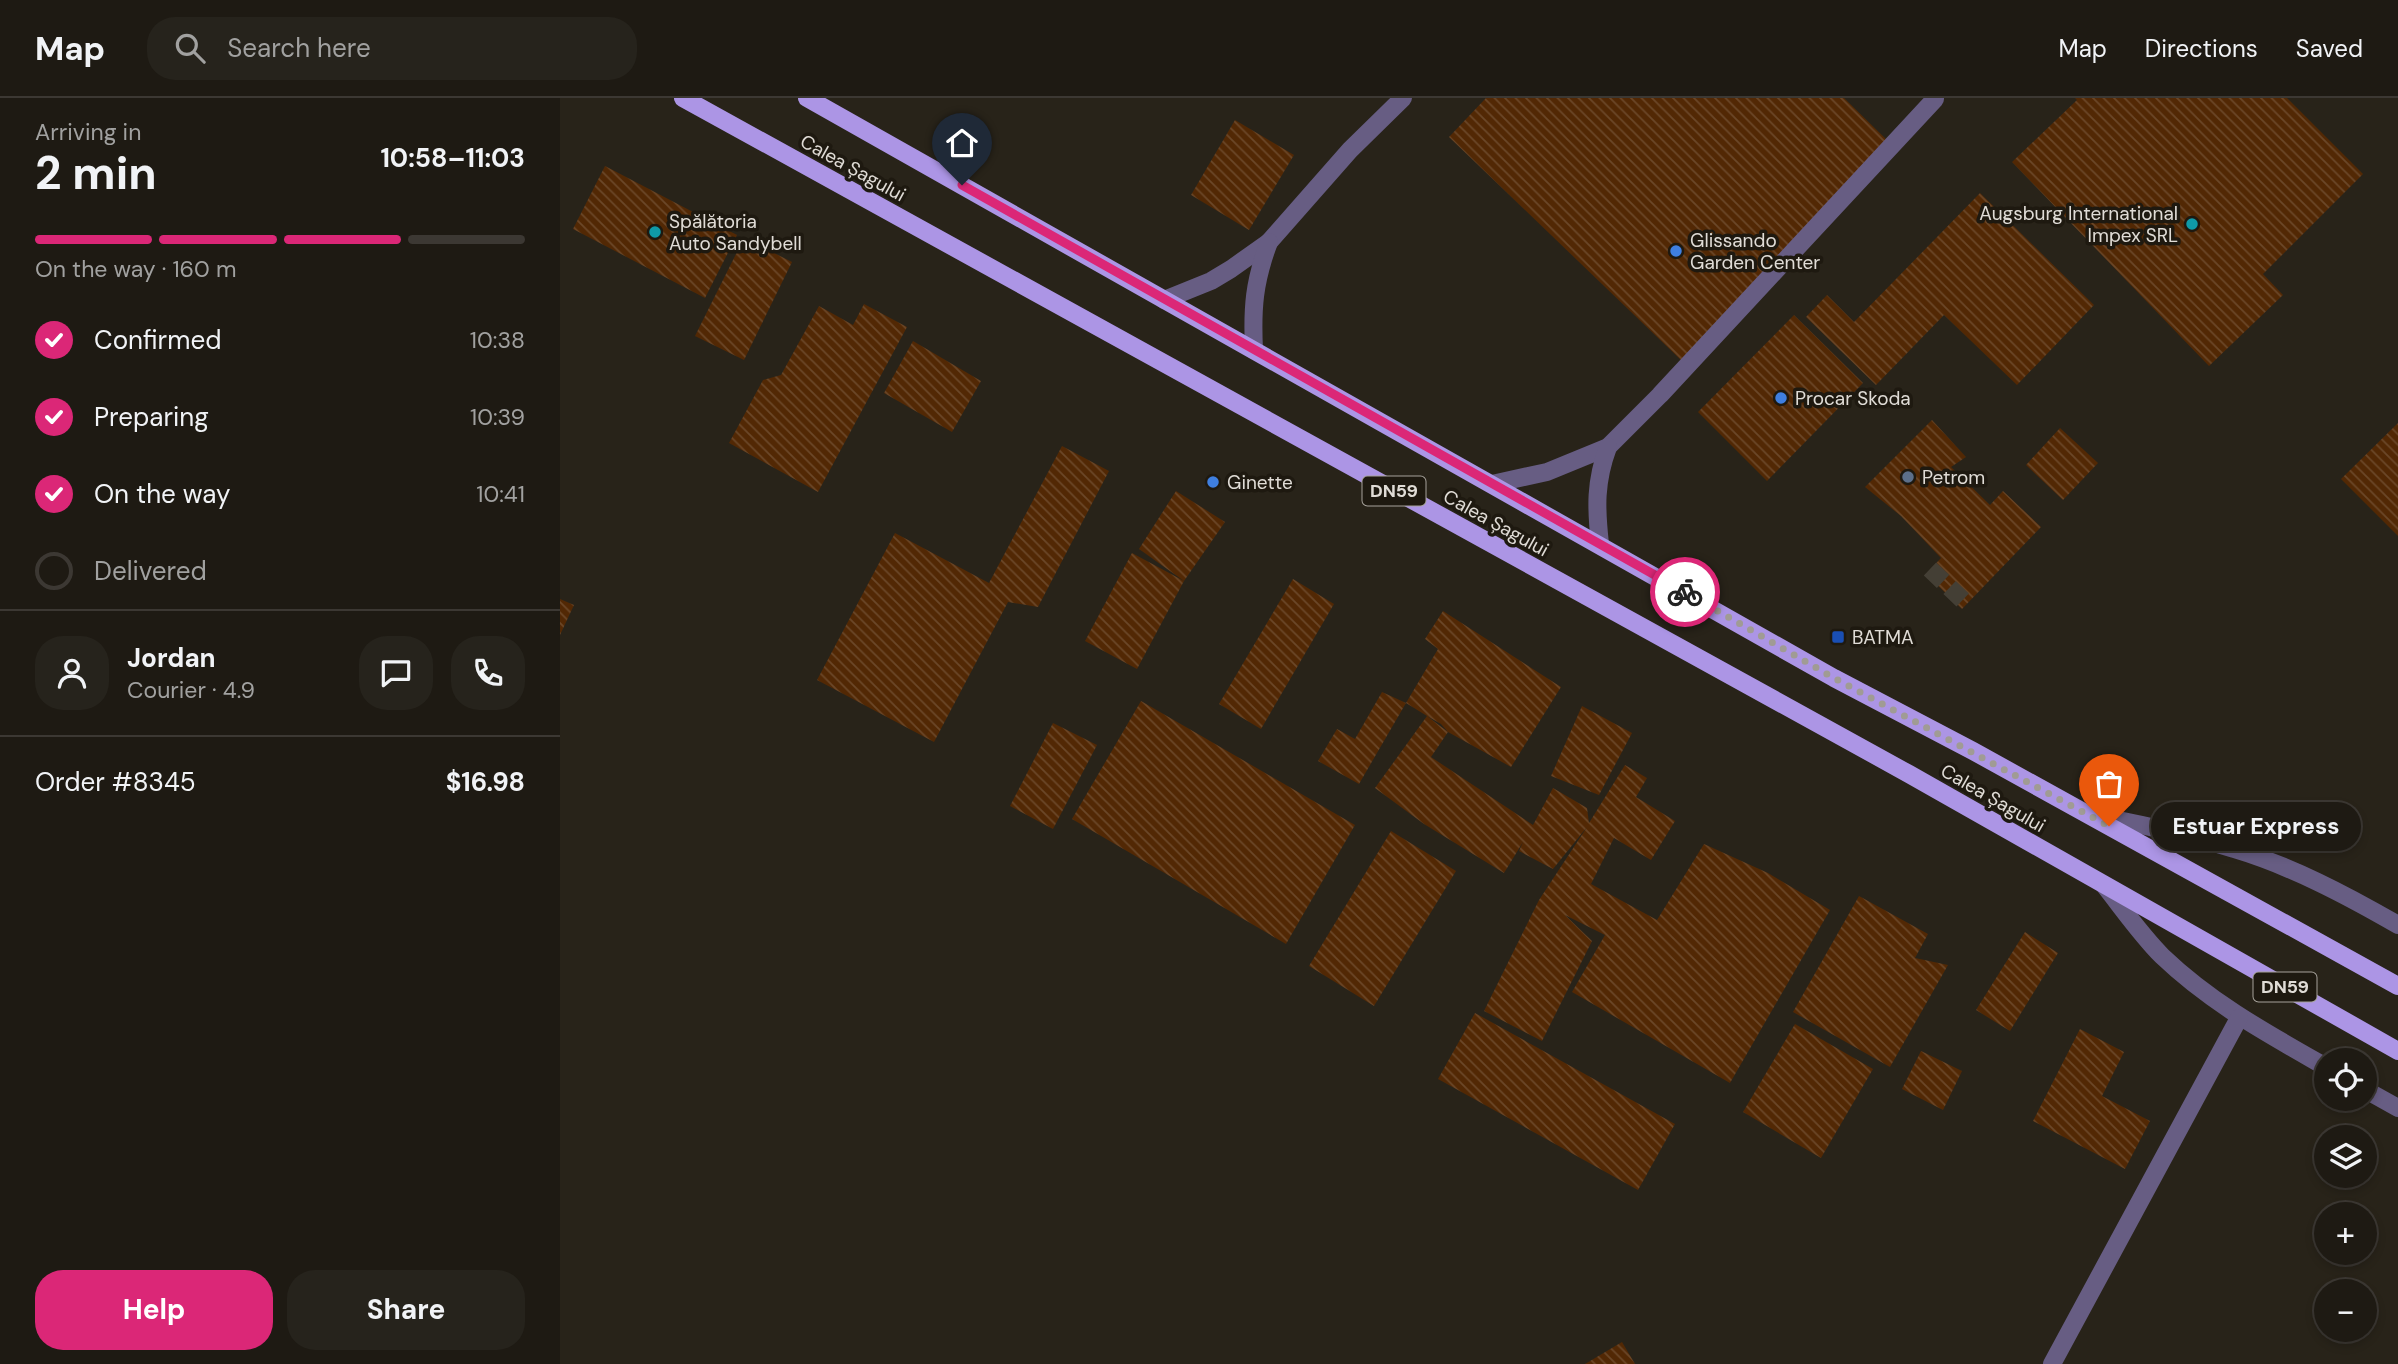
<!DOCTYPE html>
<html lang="en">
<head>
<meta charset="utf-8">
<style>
	body { margin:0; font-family:"DM Sans",sans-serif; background:#26231c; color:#f1f3f6; height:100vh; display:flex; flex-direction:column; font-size:26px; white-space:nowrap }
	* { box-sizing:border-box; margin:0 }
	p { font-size:23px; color:#a1a1a0 }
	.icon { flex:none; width:38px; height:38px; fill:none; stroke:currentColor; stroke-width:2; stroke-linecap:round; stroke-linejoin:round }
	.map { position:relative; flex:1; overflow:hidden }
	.sheet { display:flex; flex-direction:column; background:#1e1a13; width:560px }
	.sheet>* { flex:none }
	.buttons { position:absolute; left:1754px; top:950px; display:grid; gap:14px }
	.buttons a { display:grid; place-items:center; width:63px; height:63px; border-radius:50%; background:#1e1a13; box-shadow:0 4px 10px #0003,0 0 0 2px #3c3833; font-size:35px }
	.pin { position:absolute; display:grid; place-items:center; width:60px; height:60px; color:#fff; margin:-72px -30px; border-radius:50% 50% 50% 0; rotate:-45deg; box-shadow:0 0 7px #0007 }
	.pin .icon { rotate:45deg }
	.courier { position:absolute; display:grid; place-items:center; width:70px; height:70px; margin:-35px; border:5px solid #db2777; border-radius:50%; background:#fff; color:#222; box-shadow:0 2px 9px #0007 }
	.bubble { position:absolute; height:49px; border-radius:24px; background:#1e1a13; box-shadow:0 4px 10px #0003,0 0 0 2px #3c3833; font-size:23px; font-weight:700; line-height:49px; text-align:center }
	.headline em { font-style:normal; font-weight:700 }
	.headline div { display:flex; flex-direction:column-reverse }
	.headline { display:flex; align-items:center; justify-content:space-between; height:119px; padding:0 35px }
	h1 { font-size:46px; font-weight:700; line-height:52px }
	.bar { display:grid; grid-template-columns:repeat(4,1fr); gap:10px 7px; align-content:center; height:84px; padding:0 35px }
	.bar i { height:9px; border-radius:5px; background:#3c3833 }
	.bar .selected { background:#db2777 }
	.bar p { grid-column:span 4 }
	.line { display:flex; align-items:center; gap:18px; padding:0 35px; border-top:2px solid #3c3833 }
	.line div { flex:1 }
	.round { display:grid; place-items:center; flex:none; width:74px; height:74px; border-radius:28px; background:#26231c }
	ol { padding:0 35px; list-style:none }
	li { display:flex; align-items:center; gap:21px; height:77px }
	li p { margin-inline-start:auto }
	li .icon { padding:7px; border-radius:50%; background:#db2777; color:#fff; stroke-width:4 }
	li:last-child { color:#a1a1a0 }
	li i { width:38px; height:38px; border:4px solid #3c3833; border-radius:50% }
	.primary-button { display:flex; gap:14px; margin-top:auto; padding:14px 35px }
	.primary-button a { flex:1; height:80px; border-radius:28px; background:#db2777; color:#fff; font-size:28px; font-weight:700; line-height:80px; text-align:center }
	.primary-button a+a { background:#26231c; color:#f1f3f6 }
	header { display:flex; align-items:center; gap:42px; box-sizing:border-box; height:98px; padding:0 35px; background:#1e1a13; border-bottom:2px solid #3c3833 }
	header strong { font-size:33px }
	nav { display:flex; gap:38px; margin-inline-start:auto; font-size:24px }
	.search { width:490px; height:63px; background:#26231c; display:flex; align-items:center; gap:18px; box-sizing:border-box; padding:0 24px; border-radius:28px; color:#a1a1a0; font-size:26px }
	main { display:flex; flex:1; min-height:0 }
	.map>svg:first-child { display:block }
	.building { fill:url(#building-back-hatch) }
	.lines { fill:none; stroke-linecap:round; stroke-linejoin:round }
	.minor-tunnel { stroke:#443f35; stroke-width:18; stroke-dasharray:18 9; stroke-linecap:butt }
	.minor { stroke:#675d83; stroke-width:18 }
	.major { stroke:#ac95e5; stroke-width:18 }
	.done { stroke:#a09b94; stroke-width:7; stroke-dasharray:0 12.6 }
	.route { stroke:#db2777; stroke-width:9 }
	.culture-dot { fill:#0f9aa8; stroke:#1e1910; stroke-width:2.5 }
	.shop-dot { fill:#3f7fe0; stroke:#1e1910; stroke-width:2.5 }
	.service-dot { fill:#5c6f8a; stroke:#1e1910; stroke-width:2.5 }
	.transit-dot { fill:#1a4fb4; stroke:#1e1910; stroke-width:2.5 }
	.labels { text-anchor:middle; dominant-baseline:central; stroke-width:7; stroke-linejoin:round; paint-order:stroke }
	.shield { fill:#1e1910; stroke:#a6a29b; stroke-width:2 }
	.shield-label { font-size:18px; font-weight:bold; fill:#e0dcd6 }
	.street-label { font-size:19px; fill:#e0dcd6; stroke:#1e1910 }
	.poi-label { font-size:19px; fill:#e0dcd6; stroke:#1e1910; text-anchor:start }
</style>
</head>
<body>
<header>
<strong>Map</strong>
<div class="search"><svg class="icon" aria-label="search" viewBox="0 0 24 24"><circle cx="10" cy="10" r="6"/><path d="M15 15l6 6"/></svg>Search here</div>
<nav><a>Map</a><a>Directions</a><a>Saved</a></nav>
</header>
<main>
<section class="sheet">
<div class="headline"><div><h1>2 min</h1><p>Arriving in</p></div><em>10:58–11:03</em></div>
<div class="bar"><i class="selected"></i><i class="selected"></i><i class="selected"></i><i></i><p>On the way · 160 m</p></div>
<ol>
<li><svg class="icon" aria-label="check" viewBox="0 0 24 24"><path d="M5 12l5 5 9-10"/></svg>Confirmed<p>10:38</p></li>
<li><svg class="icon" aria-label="check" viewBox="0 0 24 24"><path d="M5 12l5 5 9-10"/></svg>Preparing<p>10:39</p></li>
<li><svg class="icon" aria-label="check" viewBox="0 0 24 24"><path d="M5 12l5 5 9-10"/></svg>On the way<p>10:41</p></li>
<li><i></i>Delivered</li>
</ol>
<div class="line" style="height:126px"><a class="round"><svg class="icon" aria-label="person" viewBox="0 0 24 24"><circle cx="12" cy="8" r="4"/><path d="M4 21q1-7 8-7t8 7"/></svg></a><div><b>Jordan</b><p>Courier · 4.9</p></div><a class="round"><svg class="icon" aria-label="chat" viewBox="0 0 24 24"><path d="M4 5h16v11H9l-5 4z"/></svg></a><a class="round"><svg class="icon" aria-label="phone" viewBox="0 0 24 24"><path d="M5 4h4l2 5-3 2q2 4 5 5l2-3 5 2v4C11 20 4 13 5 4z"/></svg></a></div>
<div class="line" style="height:91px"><div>Order #8345</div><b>$16.98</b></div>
<div class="primary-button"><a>Help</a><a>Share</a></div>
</section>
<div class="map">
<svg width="1838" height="1266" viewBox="0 0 1838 1266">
	<defs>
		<pattern id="building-back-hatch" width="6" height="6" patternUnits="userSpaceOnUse" patternTransform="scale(1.75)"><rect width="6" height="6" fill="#522804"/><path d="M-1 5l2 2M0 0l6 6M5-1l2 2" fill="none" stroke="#6b4728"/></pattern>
	</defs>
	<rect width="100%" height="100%" fill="#282319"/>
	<g class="building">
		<polygon points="926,0 1284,0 1329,44 1121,262 889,39"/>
		<polygon points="1515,0 1727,0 1803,76 1703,176 1723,197 1649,268 1452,64 1517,2"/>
		<polygon points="675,22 734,57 689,132 631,97"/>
		<polygon points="45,68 177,137 145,200 13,131"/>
		<polygon points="1420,95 1534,207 1457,287 1384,217 1316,287 1246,219 1267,197 1294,224"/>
		<polygon points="184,140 232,164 184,262 135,238"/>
		<polygon points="304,206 347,229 258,394 169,345 203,282 221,277 259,208 293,227"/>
		<polygon points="1234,217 1303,285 1207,383 1138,314"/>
		<polygon points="353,243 421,283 392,334 324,295"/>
		<polygon points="1372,322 1406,359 1391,369 1430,407 1443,393 1481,429 1402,511 1366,476 1381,460 1341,418 1305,389"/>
		<polygon points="1838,325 1838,438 1781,381"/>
		<polygon points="1500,330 1538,365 1503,402 1466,367"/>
		<polygon points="502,348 549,373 478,509 448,504 374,644 257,582 335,435 429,485"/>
		<polygon points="616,393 665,424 624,483 579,451"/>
		<polygon points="572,455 624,483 577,571 525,543"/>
		<polygon points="733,481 774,506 701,631 659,606"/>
		<polygon points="0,501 14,507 0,537"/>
		<polygon points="883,513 1001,589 951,669 888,634 881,626 867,618 888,634 871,659 973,727 993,690 1027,710 1029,725 1065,667 1087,680 1076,699 1115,723 1091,762 1054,740 1031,786 1097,822 1144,746 1208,775 1270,812 1170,985 1012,894 1045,837 1005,817 1032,843 982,943 924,913 979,802 1027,729 993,771 959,753 963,744 944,775 864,726 815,690 867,618 846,605 878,551 865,541"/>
		<polygon points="822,594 846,605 799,686 758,663 777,631 795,641"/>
		<polygon points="581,603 795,727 726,846 512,721"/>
		<polygon points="1022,608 1072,635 1039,697 991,678"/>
		<polygon points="493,625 537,647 493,731 450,708"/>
		<polygon points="831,733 896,773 814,908 749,868"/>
		<polygon points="1299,798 1368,836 1355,860 1388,867 1330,969 1233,914"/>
		<polygon points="1465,834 1498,855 1450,933 1416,912"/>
		<polygon points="915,915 1115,1026 1078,1092 878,981"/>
		<polygon points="1235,926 1313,971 1261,1060 1183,1014"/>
		<polygon points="1520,931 1564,954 1542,998 1590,1023 1565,1071 1473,1023"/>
		<polygon points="1361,953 1402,973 1383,1012 1342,991"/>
		<polygon points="1062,1244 1075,1266 1025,1266"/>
	</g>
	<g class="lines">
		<polyline class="minor-tunnel" points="1370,471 1407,506"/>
		<g class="minor">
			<polyline points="604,202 651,183 671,171 709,144 790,52 843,0"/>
			<path d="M694,252C692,210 694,184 709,144"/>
			<polyline points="932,386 987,374 1048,349 1100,297 1375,1"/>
			<path d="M1040,446C1036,410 1035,384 1048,349"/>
			<path d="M1534,717C1581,727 1628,736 1674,751C1731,768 1786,797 1838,827"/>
			<path d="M1544,787C1563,811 1581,837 1602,858C1651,905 1708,936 1766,969"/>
			<polyline points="1804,991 1838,1010"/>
			<polyline points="1492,1266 1679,920"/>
		</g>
		<g class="major">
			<polyline points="123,0 1349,676 1838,953"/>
			<polyline points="247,0 1274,580 1413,653 1838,888"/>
		</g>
	</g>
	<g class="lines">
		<polyline class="done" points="1125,494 1274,580 1549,728"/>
		<polyline class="route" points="402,87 1125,494"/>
	</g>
	<g class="culture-dot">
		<circle cx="1632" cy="126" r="7"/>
		<circle cx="95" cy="134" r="7"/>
	</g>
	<g class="shop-dot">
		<circle cx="1116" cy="153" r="7"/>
		<circle cx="1221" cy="300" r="7"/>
		<circle cx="653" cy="384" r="7"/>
	</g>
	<circle class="service-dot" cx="1348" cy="379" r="7"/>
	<rect class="transit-dot" x="1271" y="532" width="14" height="14" rx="3.5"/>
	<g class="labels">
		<g class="shield">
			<rect x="802.5" y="378.5" width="63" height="29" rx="5"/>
			<rect x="1693.5" y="874.5" width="63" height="29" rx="5"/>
		</g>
		<g class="shield-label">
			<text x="834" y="393">DN59</text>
			<text x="1725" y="889">DN59</text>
		</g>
		<g class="street-label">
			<text transform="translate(293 70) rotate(29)">Calea Șagului</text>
			<text transform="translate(936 425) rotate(29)">Calea Șagului</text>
			<text transform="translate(1433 700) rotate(30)">Calea Șagului</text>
		</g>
		<g class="poi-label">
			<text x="1618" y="115" text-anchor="end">Augsburg International<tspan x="1618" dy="22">Impex SRL</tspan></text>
			<text x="109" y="123">Spălătoria<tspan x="109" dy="22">Auto Sandybell</tspan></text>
			<text x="1130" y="142">Glissando<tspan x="1130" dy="22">Garden Center</tspan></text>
			<text x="1235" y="300">Procar Skoda</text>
			<text x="1362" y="379">Petrom</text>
			<text x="667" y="384">Ginette</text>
			<text x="1292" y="539">BATMA</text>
		</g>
	</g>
</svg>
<div class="buttons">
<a><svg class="icon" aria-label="locate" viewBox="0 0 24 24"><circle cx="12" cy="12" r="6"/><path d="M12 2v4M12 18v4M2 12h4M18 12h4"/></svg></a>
<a><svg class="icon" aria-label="layers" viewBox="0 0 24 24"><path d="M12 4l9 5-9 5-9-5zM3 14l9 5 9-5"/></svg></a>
<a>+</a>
<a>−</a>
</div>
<div class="pin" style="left:1549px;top:728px;background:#ea580c"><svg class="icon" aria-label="bag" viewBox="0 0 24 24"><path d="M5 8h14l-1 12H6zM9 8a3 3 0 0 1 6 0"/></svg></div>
<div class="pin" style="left:402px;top:87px;background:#1f2937"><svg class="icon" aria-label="home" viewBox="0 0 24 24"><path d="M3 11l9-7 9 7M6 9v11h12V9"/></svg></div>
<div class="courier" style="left:1125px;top:494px"><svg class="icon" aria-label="bike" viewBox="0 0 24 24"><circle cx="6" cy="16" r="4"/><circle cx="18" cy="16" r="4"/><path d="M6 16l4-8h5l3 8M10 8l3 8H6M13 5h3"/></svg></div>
<div class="bubble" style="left:1591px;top:704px;width:210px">Estuar Express</div>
</div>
</main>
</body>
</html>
